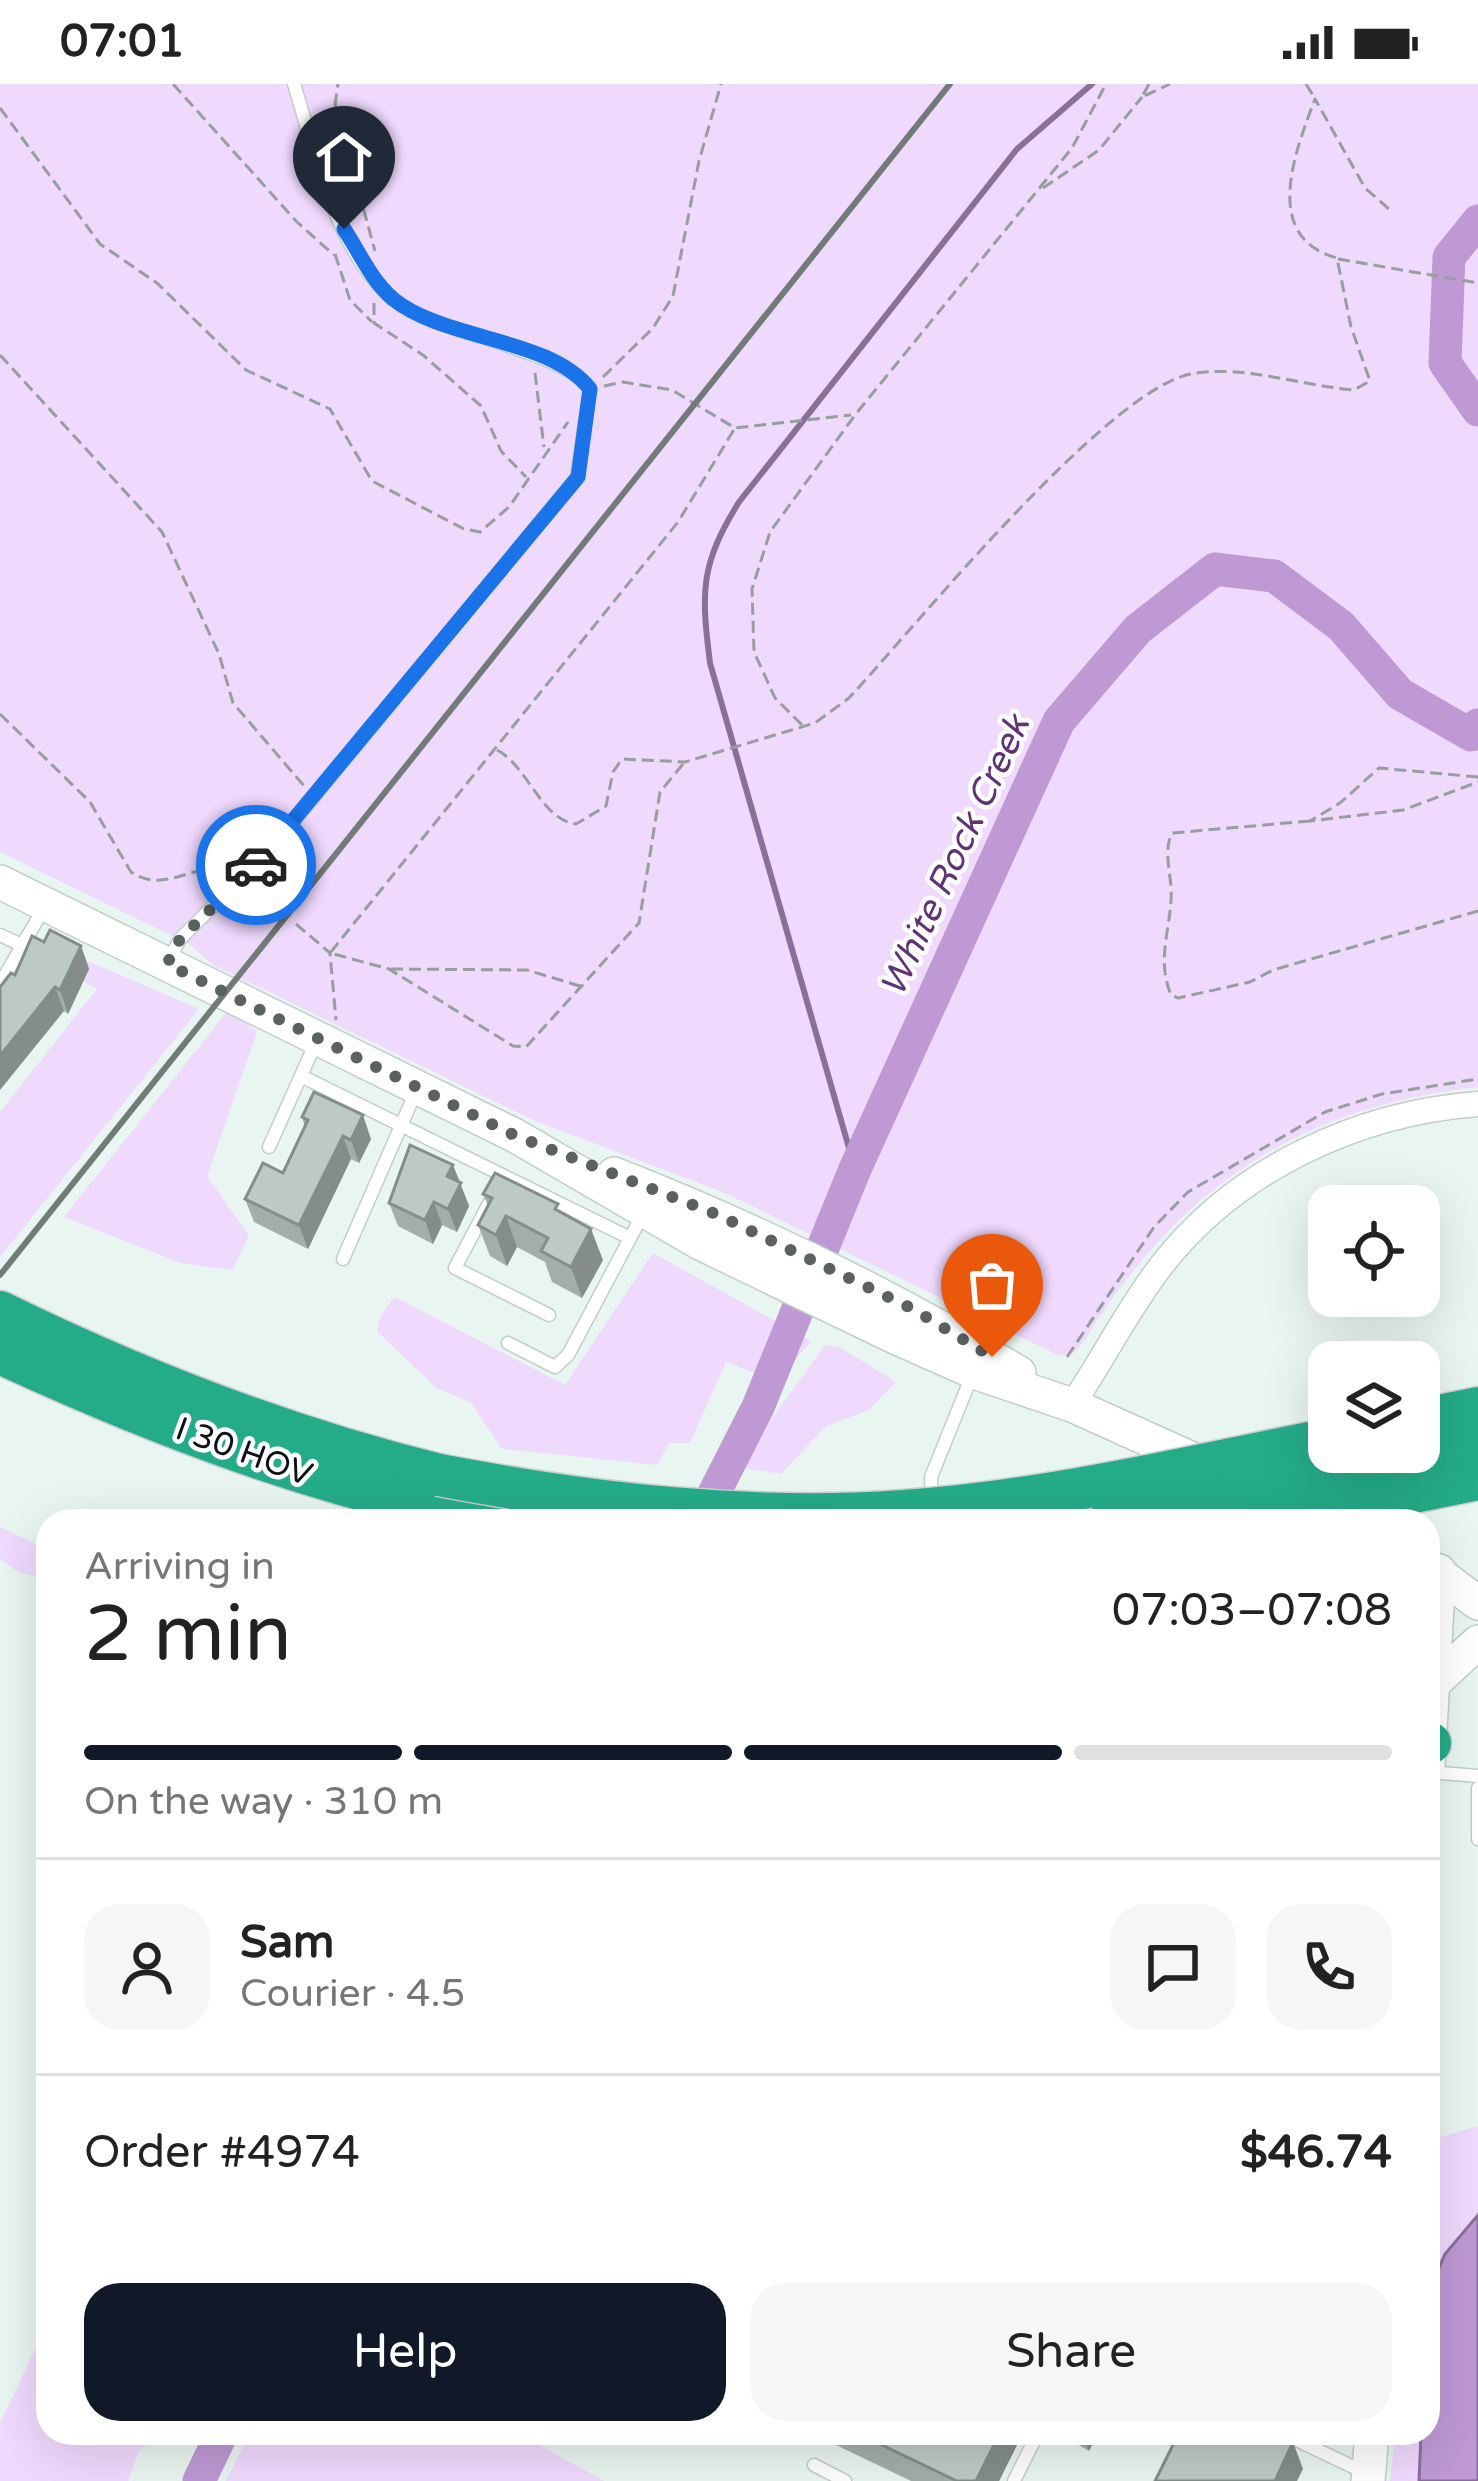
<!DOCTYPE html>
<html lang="en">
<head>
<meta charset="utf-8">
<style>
	body { margin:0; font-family:"Varela Round",sans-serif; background:#f6f6f6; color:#222; height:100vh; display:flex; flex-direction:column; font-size:45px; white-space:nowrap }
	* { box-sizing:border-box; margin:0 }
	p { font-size:39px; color:#767676 }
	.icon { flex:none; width:66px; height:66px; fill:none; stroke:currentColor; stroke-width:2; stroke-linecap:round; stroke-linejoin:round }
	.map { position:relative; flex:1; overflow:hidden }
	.details { position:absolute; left:36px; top:1425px; width:1404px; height:936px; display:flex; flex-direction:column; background:#fff; border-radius:36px; box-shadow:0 12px 48px #0002 }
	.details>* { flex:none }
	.tools { position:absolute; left:1308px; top:1101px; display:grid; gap:24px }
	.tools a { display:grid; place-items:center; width:132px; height:132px; border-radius:24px; background:#fff; box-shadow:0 12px 48px #0002; font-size:60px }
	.pin { position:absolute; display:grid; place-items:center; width:102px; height:102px; color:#fff; margin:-123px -51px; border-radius:50% 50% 50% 0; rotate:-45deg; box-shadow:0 0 12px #0007 }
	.pin .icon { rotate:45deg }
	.courier { position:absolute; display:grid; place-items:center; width:120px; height:120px; margin:-60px; border:9px solid #1a73e8; border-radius:50%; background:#fff; color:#222; box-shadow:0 3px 15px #0007 }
	.head em { font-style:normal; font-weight:600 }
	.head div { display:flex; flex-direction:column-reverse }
	.head { display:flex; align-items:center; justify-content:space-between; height:204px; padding:0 48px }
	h1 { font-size:78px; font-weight:600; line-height:90px }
	.bar { display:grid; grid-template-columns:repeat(4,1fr); gap:18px 12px; align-content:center; height:144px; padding:0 48px }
	.bar i { height:15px; border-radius:9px; background:#e0e0e0 }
	.bar .active { background:#111827 }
	.bar p { grid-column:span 4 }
	.line { display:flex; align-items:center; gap:30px; padding:0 48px; border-top:3px solid #e0e0e0 }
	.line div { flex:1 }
	.round { display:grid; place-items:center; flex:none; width:126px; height:126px; border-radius:36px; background:#f6f6f6 }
	.primary-button { display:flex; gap:24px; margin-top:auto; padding:24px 48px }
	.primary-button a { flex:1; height:138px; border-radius:36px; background:#111827; color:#fff; font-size:48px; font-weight:600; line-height:138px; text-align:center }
	.primary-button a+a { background:#f6f6f6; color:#222 }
	.status { display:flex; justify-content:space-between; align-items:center; height:84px; padding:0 60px; background:#fff; direction:ltr }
	.status svg { height:33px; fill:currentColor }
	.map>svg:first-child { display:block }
	.green { fill:#efd9fd }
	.water { fill:#be99d3; stroke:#897098; stroke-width:3 }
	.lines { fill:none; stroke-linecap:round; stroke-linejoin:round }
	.stream { stroke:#897098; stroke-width:6 }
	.river { stroke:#be99d3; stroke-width:33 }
	.lane-casing { stroke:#c2cec9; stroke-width:15 }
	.street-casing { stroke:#c2cec9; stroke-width:27 }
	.secondary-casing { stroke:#c2cec9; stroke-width:36 }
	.highway-casing { stroke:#cfd0cf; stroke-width:45 }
	.path { stroke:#969f9c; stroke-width:3; stroke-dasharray:12 6; stroke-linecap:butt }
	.lane { stroke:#fff; stroke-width:12 }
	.street { stroke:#fff; stroke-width:24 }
	.secondary { stroke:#fff; stroke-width:33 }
	.highway { stroke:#24ac88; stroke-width:42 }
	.rail { stroke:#727b77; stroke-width:6 }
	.highway-bridge-casing { stroke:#cfd0cf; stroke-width:45; stroke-linecap:butt }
	.highway-bridge { stroke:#24ac88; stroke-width:42 }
	.wall { fill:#a3ada9 }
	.shaded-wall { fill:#848d89 }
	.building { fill:#bdc9c4; stroke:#848d89; stroke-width:3 }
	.done { stroke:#5a615e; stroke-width:12; stroke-dasharray:0 21.6 }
	.route { stroke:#1a73e8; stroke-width:15 }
	.labels { text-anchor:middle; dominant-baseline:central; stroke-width:9; stroke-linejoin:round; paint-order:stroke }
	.street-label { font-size:33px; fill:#0d1210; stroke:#fff }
	.water-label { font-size:36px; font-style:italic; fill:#603278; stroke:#fff }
</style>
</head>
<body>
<div class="status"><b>07:01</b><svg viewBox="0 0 49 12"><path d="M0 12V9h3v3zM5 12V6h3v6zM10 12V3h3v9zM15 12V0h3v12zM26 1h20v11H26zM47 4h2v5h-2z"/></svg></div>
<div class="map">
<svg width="1478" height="2397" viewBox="0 0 1478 2397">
	<rect width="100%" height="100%" fill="#e9f5f0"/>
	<g class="green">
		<path d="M0,0H1478V1003C1297,1023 1177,1105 1083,1259L1074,1269L1060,1272L725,1109L533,1036L213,881L189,860L0,768Z"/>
		<polygon points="42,857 199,925 0,1173 0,1028 97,905 35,870"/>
		<polygon points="229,925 257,948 207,1092 249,1152 232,1186 181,1179 64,1133"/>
		<polygon points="653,1169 811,1257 777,1298 726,1278 690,1359 669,1359 657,1381 502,1365 471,1319 435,1303 377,1247 381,1231 395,1213 565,1301"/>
		<polygon points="825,1261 841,1264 896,1298 869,1326 826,1342 781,1390 737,1383"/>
		<polygon points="0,1443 48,1466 48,1496 18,1488 0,1475"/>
		<polygon points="1478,2042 1478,2397 1390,2397 1395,2349 1428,2349 1428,2057"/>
		<polygon points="48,2238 48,2349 159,2349 138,2368 128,2397 0,2397 0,2339"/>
		<polygon points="250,2349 518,2349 604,2397 226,2397"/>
	</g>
	<polygon class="water" points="1478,2131 1478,2397 1419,2397 1421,2349 1428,2349 1435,2193 1445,2170"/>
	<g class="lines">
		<path class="stream" d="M855,1085L710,579C701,507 700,481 739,418L1017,65L1092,0"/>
		<g class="river">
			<polyline points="1478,137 1449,173 1445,279 1478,326"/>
			<polyline points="700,1437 758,1323 855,1085 1059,637 1138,545 1215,485 1274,492 1341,542 1400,610 1471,651 1478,641"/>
			<polyline points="199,2397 222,2349"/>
		</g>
		<defs>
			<g id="lane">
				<polyline points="0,851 26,863"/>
				<path d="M169,876L180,855L271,765L577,393L590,305C570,280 530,270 500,259C466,247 425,238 396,217C337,173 315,67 294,0"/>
				<polyline points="0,900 44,824"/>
				<polyline points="301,992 630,1154"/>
				<polyline points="269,1063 317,956"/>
				<polyline points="494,1110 455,1184 549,1231"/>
				<polyline points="343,1175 417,1005"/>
				<polyline points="508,1259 555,1283 568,1271 644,1128"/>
				<polyline points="932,1417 931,1393 973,1289"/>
				<polyline points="1429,1688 1478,1692"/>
				<polyline points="1478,1704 1478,1755"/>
				<polyline points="1282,2349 1368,2390"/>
				<polyline points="814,2381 845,2397"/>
				<polyline points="1014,2397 1038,2349"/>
			</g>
			<path id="street" d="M1072,1321C1103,1275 1128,1225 1161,1182C1236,1085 1358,1029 1478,1020"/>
			<g id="secondary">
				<polyline points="0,798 514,1051 700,1159 897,1254 974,1288 1072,1321 1212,1384"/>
				<path d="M614,1090C755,1145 889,1211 1019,1289"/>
				<polyline points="1430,1483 1478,1519"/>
				<polyline points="1436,1597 1478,1558"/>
				<polyline points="1428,1682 1439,1487"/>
				<polyline points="1368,2397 1372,2349"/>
			</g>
			<g id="highway">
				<path d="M0,1228C143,1298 285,1353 439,1391"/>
				<path d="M0,1269C160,1343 324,1405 498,1437"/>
				<polyline points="1419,1336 1478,1324"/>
				<polyline points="1423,1374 1478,1362"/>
				<polyline points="1429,1405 1478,1395"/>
				<polyline points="1428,1658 1430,1659"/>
			</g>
		</defs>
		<use href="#lane" class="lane-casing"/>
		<use href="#street" class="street-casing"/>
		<use href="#secondary" class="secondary-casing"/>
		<use href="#highway" class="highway-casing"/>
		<g class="path">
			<polyline points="173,0 296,137 334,171"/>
			<polyline points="1149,0 1142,13 1170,0"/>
			<polyline points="1306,0 1314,13"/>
			<polyline points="335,21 375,167"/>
			<polyline points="0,24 100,160 157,199 246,286 330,325 372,397 464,445 480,448 509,423 568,338"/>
			<polyline points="322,34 335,21 338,0"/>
			<polyline points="1043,104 1099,66 1142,13"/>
			<polyline points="335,170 350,216 372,238"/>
			<polyline points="1338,175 1478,199"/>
			<polyline points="374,219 374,239 423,271 481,322 501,367 526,393"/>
			<polyline points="0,271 162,448 219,570 233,619 305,703"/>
			<polyline points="535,289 544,363"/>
			<polyline points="603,293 653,244 673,212 699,77 721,0"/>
			<polyline points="604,302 623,298 672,306 735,344 851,331"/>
			<path d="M0,630L90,718L131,788C166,811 194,777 228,786"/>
			<polyline points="802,641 775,614 754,568 752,505 770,448 855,331 1072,64 1106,0"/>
			<path d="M497,666C528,682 541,736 576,740L606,722L613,688L622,675L685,678L815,639L849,614C915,543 1107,306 1191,290C1241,280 1303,302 1354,306L1370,297L1351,243L1337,174C1260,153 1296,66 1315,15L1365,104L1389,125"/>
			<polyline points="683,680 660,708 639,839 526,963 513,962 389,885 330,869 678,438 735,344"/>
			<polyline points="1478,693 1379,684 1340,719 1310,737 1403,726 1478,698"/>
			<path d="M1310,737L1172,749C1162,769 1173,793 1171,816C1169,850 1157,877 1171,911L1178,914L1250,898L1273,886L1478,827"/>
			<polyline points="255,806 276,823"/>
			<polyline points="296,840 330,869 336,936"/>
			<polyline points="391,885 527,886 583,903"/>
			<polyline points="1067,1273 1154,1143 1188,1108 1325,1028 1382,1010 1478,995"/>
		</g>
		<use href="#lane" class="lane"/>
		<use href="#street" class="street"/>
		<use href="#secondary" class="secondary"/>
		<use href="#highway" class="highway"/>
		<polyline class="rail" points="0,1191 950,0"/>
		<defs>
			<g id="highway-bridge">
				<path d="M439,1391C593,1420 747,1438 904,1427C1048,1417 1188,1383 1329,1355"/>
				<polyline points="1109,1437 1423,1374"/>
				<polyline points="1268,1437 1429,1405"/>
			</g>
		</defs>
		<use href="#highway-bridge" class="highway-bridge-casing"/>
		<use href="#highway-bridge" class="highway-bridge"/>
	</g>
	<g class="wall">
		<polygon points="81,862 89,885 68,930 15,891"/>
		<polygon points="302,1033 371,1055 359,1079 351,1075 308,1165 254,1138 245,1115 283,1089 305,1043"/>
		<polygon points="453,1081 469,1122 457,1148 442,1141 433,1160 398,1142 389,1119"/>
		<polygon points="483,1110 561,1129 603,1176 582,1214 552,1198 545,1178 517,1163 507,1182 490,1172 478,1141 488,1122"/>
		<polygon points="811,2349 1023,2349 999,2397 911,2397"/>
		<polygon points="1058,2349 1098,2349 1089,2367"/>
	</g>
	<g class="shaded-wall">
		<polygon points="81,862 89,885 68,930 60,906"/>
		<polygon points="55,903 64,927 0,1006 0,972"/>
		<polygon points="363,1031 371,1055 359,1079 351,1056"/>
		<polygon points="343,1052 351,1075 308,1165 299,1141"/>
		<polygon points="453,1081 469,1122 457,1148 448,1125 447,1092"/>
		<polygon points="434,1118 442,1141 433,1160 425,1136"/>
		<polygon points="506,1132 517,1163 507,1182 496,1151"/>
		<polygon points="591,1145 603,1176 582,1214 571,1183"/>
		<polygon points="1000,2349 1023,2349 999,2397 976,2397"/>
		<polygon points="1083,2349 1098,2349 1089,2367"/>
		<polygon points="1293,2358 1303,2385 1297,2397 1275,2397"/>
	</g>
	<g class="building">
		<polygon points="50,846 81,862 60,906 55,903 0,972 0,903 11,889 15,891 32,852 44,858"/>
		<polygon points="314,1008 363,1031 351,1056 343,1052 299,1141 245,1115 263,1079 283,1089 308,1036 302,1033"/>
		<polygon points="410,1061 453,1081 447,1092 461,1099 448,1125 434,1118 425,1136 389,1119"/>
		<polygon points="495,1089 558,1120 555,1125 591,1145 571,1183 541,1167 548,1154 506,1132 496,1151 478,1141 492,1114 483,1110"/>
		<polygon points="857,2349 1000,2349 976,2397 957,2397"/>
		<polygon points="1179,2349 1275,2349 1293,2358 1275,2397 1155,2397"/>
	</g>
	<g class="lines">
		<polyline class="done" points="256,781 180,855 167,880 514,1051 716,1130 913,1225 992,1273"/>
		<path class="route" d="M256,781L578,393L590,305C549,253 445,257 393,215C371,196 360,169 344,145"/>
	</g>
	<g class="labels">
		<g class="street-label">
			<text transform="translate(244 1368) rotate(20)">I 30 HOV</text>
		</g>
		<g class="water-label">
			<text transform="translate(955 772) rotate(-65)">White Rock Creek</text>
		</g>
	</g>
</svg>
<div class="tools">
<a><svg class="icon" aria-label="locate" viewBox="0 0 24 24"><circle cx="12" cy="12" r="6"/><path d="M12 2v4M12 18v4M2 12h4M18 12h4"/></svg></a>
<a><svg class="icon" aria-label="layers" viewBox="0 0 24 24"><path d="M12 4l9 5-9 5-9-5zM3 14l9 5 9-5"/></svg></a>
</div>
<div class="pin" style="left:992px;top:1273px;background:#ea580c"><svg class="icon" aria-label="bag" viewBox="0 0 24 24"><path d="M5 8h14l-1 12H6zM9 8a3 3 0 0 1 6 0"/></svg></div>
<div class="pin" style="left:344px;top:145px;background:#1f2937"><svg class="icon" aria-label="home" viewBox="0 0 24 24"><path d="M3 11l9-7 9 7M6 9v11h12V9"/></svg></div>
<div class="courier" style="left:256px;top:781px"><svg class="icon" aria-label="car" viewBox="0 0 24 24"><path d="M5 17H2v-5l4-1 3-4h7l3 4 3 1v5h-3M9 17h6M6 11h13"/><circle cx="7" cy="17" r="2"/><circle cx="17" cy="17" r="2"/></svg></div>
<section class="details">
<div class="head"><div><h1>2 min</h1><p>Arriving in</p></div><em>07:03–07:08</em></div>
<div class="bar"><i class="active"></i><i class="active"></i><i class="active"></i><i></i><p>On the way · 310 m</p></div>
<div class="line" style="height:216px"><a class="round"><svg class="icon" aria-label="person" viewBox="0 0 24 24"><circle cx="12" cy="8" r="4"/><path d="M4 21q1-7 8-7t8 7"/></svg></a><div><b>Sam</b><p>Courier · 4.5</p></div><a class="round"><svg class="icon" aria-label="chat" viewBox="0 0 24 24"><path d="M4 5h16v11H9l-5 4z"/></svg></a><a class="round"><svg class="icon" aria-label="phone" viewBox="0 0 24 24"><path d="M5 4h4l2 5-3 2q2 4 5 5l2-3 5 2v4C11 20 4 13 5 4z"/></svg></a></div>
<div class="line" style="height:156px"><div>Order #4974</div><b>$46.74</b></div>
<div class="primary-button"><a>Help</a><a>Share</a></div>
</section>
</div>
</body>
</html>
